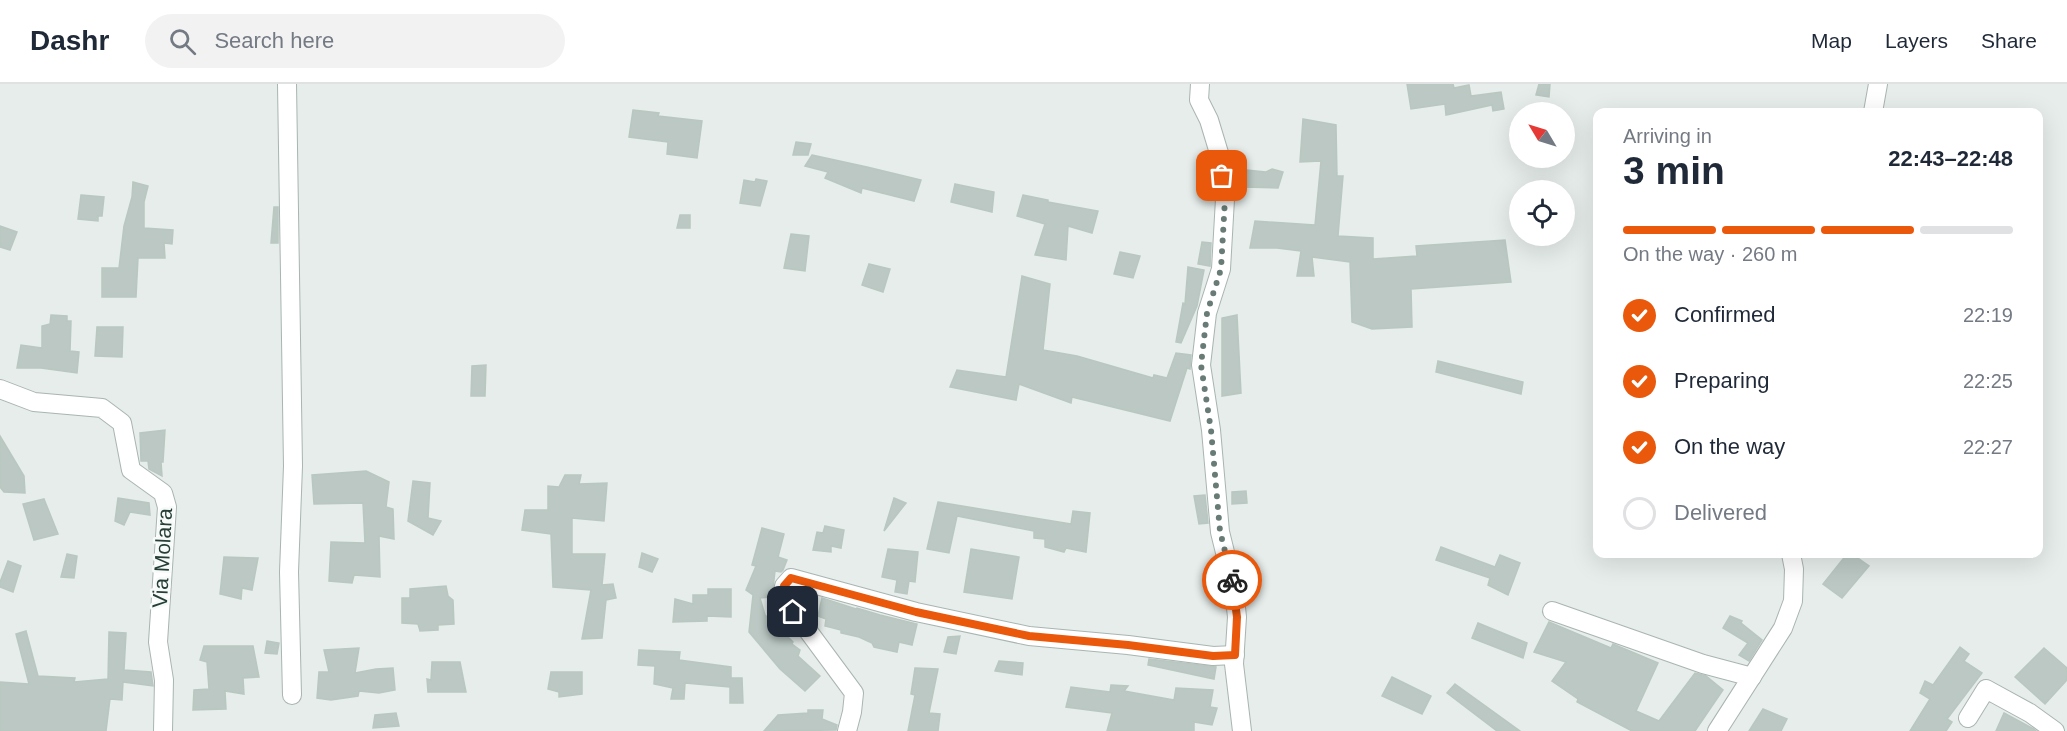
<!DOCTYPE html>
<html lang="en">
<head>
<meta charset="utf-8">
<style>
	body { margin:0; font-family:Arial,sans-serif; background:#f2f2f3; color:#1f2937; height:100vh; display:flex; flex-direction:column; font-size:22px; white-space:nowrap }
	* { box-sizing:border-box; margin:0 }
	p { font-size:20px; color:#747a83 }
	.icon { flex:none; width:33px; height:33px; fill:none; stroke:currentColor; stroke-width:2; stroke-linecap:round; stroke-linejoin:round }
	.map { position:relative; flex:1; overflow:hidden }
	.drawer { position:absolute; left:1593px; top:24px; width:450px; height:450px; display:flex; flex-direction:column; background:#fff; border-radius:12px; box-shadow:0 6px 24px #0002 }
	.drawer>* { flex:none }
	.needle { width:39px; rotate:308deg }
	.controls { position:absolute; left:1509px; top:18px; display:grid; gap:12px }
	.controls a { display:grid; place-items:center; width:66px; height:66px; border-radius:50%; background:#fff; box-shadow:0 6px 24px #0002; font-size:30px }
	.pin { position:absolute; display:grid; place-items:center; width:51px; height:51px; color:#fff; margin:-26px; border-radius:12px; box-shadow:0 3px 9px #0006 }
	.courier { position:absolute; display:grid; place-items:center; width:60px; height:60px; margin:-30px; border:4px solid #ea580c; border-radius:50%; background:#fff; color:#222; box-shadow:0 2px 8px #0007 }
	.headline em { font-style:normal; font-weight:700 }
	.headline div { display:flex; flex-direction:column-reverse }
	.headline { display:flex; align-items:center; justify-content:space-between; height:102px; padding:0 30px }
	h1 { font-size:39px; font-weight:700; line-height:45px }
	.bar { display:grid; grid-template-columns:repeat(4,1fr); gap:9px 6px; align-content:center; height:72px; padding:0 30px }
	.bar i { height:8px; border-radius:4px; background:#e0e1e3 }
	.bar .on { background:#ea580c }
	.bar p { grid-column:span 4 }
	ol { padding:0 30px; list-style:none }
	li { display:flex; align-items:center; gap:18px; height:66px }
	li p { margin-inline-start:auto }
	li .icon { padding:6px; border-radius:50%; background:#ea580c; color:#fff; stroke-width:4 }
	li:last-child { color:#747a83 }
	li i { width:33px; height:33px; border:3px solid #e0e1e3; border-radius:50% }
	header { display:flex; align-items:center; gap:36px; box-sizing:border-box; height:84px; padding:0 30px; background:#fff; border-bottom:2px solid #e0e1e3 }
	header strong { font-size:28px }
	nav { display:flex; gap:33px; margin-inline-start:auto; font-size:21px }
	.search { width:420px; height:54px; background:#f2f2f3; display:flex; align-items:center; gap:15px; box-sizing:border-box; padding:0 21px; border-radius:33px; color:#747a83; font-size:22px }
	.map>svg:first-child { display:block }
	.building { fill:#bbc8c3; stroke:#b9c7c1; stroke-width:1.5 }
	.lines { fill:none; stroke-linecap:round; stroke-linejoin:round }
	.minor-casing { stroke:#a9b5b1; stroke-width:20 }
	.minor { stroke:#fff; stroke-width:18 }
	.done { stroke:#697b76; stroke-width:6; stroke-dasharray:0 10.8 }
	.route { stroke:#ea580c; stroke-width:8 }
	.labels { text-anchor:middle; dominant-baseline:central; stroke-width:5; stroke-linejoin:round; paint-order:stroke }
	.street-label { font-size:21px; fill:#263e37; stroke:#f6faf8 }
</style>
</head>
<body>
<header>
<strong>Dashr</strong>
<div class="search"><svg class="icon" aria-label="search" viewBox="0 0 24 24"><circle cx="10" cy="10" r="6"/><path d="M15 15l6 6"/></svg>Search here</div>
<nav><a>Map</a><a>Layers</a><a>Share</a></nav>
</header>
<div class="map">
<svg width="2067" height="647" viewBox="0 0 2067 647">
	<rect width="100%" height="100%" fill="#e6edea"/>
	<g class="building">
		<polygon points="1407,0 1453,0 1454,4 1469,1 1471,12 1501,8 1504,25 1493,27 1492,21 1446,31 1445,20 1411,25"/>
		<polygon points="1539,0 1550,0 1549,13 1536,11"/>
		<polygon points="633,26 659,29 658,32 702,37 697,74 667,70 668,58 629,53"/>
		<polygon points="1303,35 1336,41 1337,92 1343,92 1338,152 1373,154 1373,175 1417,172 1416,162 1505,156 1511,198 1411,205 1412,243 1372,245 1352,238 1350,178 1312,173 1314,192 1297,192 1301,167 1277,164 1250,164 1255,137 1315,141 1321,77 1300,78"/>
		<polygon points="796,58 811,60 808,71 793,71"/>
		<polygon points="812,71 867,83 921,96 914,117 862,104 861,109 825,94 828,88 805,82"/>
		<polygon points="1272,85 1283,88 1278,104 1244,103 1247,86 1266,88"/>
		<polygon points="756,95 767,97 760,122 740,119 744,96 755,98"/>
		<polygon points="133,98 148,102 144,118 144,144 173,146 172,160 164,159 165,174 138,174 136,213 102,213 102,184 119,184 124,142 132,113"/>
		<polygon points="955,100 994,108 992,128 951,118"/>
		<polygon points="81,111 104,113 102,132 98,132 98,137 78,135"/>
		<polygon points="1023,111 1048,116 1048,118 1098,127 1092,149 1068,142 1066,176 1035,171 1045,140 1017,132"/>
		<polygon points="274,123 278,123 278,159 271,159"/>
		<polygon points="680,131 690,131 690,144 677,144"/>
		<polygon points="0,142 17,148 10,166 0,163"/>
		<polygon points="791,150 809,152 805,187 784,184"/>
		<polygon points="1202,158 1211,159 1210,182 1198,180"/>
		<polygon points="1120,168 1140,172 1133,194 1114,190"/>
		<polygon points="869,180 890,185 883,208 862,201"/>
		<polygon points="1188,183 1204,186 1197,222 1181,259 1176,258 1183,219 1185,220"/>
		<polygon points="1022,192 1050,200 1043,266 1077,272 1153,294 1154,291 1167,294 1176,269 1191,271 1190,285 1187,284 1170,337 1072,313 1071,319 1019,300 1016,316 950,303 957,286 1006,293"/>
		<polygon points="51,231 67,232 67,237 71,237 70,267 79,268 77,289 41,284 17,284 21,261 42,264 42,242 50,240"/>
		<polygon points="1237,231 1241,309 1222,312 1222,234"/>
		<polygon points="97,243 123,243 122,273 95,272"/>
		<polygon points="1438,277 1523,298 1521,310 1436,288"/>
		<polygon points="486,281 485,312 471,312 472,282"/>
		<polygon points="165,346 163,378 161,378 162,392 149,385 148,377 141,377 140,349"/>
		<polygon points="0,352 24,392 25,409 4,408 0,403"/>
		<polygon points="366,387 389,398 386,423 393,425 394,455 379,452 380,493 354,491 352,499 329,497 331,458 365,459 363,419 314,420 312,391"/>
		<polygon points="565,391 581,391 579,400 607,399 604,437 572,434 572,470 605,470 602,501 613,500 616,514 606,516 602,554 582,555 591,506 553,503 551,450 522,446 525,426 548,426 548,402 559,403"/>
		<polygon points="413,397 430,399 428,434 441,437 433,451 408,437"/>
		<polygon points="1246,407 1247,419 1232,420 1232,408"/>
		<polygon points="1205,411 1208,439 1199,440 1194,412"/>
		<polygon points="118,414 149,419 150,431 130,428 124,441 115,437"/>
		<polygon points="894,414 906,419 884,447"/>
		<polygon points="44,415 58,450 34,456 23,420"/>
		<polygon points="938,418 1071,440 1073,427 1090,429 1086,468 1066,464 1064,468 1045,463 1045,455 1034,454 1034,447 957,432 949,469 927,465"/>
		<polygon points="825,442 844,446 841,464 831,462 831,468 813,466 817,448 823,449"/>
		<polygon points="762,444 784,450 778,473 787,476 783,486 781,488 775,487 772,513 760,514 765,531 793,558 792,560 800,566 798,572 820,592 805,607 780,585 749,548 753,511 746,506 756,482 752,481"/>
		<polygon points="1441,463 1495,483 1500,471 1520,479 1508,511 1488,501 1490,494 1436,476"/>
		<polygon points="888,465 918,468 915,498 909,497 907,510 895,508 897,496 882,493"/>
		<polygon points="971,465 1019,473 1012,515 964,508"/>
		<polygon points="642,469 658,475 652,488 639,483"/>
		<polygon points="67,470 77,472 74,494 61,493"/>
		<polygon points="1847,470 1852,470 1869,482 1842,514 1823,500"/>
		<polygon points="224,473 258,474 252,506 242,504 241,515 220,510"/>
		<polygon points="8,477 21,482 13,508 0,503 0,498"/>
		<polygon points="446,502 448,512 453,516 454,540 438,541 438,546 420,547 418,540 402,539 402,514 410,514 410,505"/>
		<polygon points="708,505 731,505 731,533 707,532 707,537 673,538 675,515 693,520 693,511 708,511"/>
		<polygon points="822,514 856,525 857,524 880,531 917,540 912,561 899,558 897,568 874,563 872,559 859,553 841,549 841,546 825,542 826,535 818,532"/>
		<polygon points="1730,532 1742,537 1741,539 1762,556 1749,577 1739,571 1748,559 1723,544"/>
		<polygon points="1549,538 1611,564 1613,560 1658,579 1636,627 1659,637 1695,589 1706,592 1723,606 1695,647 1632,647 1577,618 1578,615 1552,597 1566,578 1534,568"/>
		<polygon points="1478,539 1527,559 1523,574 1472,554"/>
		<polygon points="26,547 38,592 75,594 74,598 108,595 109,548 126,549 124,586 151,588 153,602 123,598 122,616 110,615 106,647 0,647 0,598 29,600 16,550"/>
		<polygon points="960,552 956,570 944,568 948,553"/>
		<polygon points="267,557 279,559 277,570 265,569"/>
		<polygon points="204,562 253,562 259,593 243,594 244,610 225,607 226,625 193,626 194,606 209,605 207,578 200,576"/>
		<polygon points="1960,563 1969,570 1964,577 1982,589 1947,635 1952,638 1946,647 1910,647 1930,615 1920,609 1925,597 1933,601"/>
		<polygon points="359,564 355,589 376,585 393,584 395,606 379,609 359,607 358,612 331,616 317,614 319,588 329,588 324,566"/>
		<polygon points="2044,564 2067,584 2067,596 2045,620 2015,593"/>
		<polygon points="639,566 680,568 679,576 731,583 731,594 742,594 743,619 730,619 730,603 685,599 684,615 671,615 673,604 654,600 655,582 638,581"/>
		<polygon points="1149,575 1216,583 1214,595 1148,581"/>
		<polygon points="999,577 1023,579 1022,591 995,587"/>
		<polygon points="432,578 460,578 466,608 428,608 427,595 431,596"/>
		<polygon points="915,584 938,585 929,629 940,630 938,647 908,647 915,611 911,610"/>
		<polygon points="551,588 582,588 582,610 559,613 559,608 548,605"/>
		<polygon points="1392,593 1431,612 1422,630 1382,612"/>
		<polygon points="1455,600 1520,647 1497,647 1447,609"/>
		<polygon points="1111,601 1128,602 1124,607 1174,616 1176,604 1213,606 1210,623 1217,624 1212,641 1194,638 1194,647 1107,647 1112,629 1066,623 1071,603 1110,608"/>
		<polygon points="1763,625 1787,635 1781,647 1749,647"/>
		<polygon points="808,626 823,626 822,635 837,641 836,646 764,647 778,631 808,629"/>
		<polygon points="396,629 399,642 373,644 375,631"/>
		<polygon points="2004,629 2034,645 2036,647 1996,647"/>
	</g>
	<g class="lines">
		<defs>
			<g id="minor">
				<polyline points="287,0 293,382 289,488 292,611"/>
				<polyline points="1200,0 1199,16 1209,36 1219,69 1225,115 1221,185 1207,229 1201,281 1211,346 1220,448 1234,505 1237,533 1234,580 1242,647"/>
				<polyline points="1873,28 1878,0"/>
				<polyline points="0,305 34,318 102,324 122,339 131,386 163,409 167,423 158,558 164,596 163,647"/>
				<polyline points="1552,527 1703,580 1752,593"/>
				<polyline points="1968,634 1986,605 2030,629 2055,647"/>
				<polyline points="847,647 852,628 854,609 783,513 784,502 791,494 916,528 1029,552 1128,561 1213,572 1235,571"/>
				<polyline points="1717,647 1783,544 1793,517 1794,485 1791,470"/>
			</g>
		</defs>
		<use href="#minor" class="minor-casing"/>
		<use href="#minor" class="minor"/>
	</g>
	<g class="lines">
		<polyline class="done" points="1222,92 1225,115 1221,185 1207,229 1201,281 1211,346 1220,447 1232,496"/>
		<polyline class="route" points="793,528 783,513 784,502 791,494 916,528 1029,552 1128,561 1213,572 1235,571 1237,533 1232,496"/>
	</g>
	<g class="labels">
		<g class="street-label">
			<text transform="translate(162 474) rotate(-87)">Via Molara</text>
		</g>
	</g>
</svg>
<div class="controls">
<a><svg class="needle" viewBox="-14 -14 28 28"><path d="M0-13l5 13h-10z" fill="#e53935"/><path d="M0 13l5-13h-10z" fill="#747a83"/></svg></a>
<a><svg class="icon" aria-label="locate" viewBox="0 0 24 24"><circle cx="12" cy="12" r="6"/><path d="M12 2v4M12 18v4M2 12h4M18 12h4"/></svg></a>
</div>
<div class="pin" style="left:1222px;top:92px;background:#ea580c"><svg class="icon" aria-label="bag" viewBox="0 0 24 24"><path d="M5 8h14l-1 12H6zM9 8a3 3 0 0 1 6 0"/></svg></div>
<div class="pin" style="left:793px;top:528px;background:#1f2937"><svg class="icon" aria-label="home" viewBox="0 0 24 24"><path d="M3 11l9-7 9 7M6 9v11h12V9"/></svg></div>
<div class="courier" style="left:1232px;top:496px"><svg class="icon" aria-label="bike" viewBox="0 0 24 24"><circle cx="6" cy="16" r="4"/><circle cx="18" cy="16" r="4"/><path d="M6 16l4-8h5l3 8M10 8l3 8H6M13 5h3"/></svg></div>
<section class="drawer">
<div class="headline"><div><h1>3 min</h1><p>Arriving in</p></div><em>22:43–22:48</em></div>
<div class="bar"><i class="on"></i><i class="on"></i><i class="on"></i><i></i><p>On the way · 260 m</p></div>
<ol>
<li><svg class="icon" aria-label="check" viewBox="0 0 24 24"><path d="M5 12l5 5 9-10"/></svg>Confirmed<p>22:19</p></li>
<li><svg class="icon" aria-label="check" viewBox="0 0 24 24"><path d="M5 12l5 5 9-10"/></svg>Preparing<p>22:25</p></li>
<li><svg class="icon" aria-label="check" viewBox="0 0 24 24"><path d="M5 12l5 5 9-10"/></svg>On the way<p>22:27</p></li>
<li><i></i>Delivered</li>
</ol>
</section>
</div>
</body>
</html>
